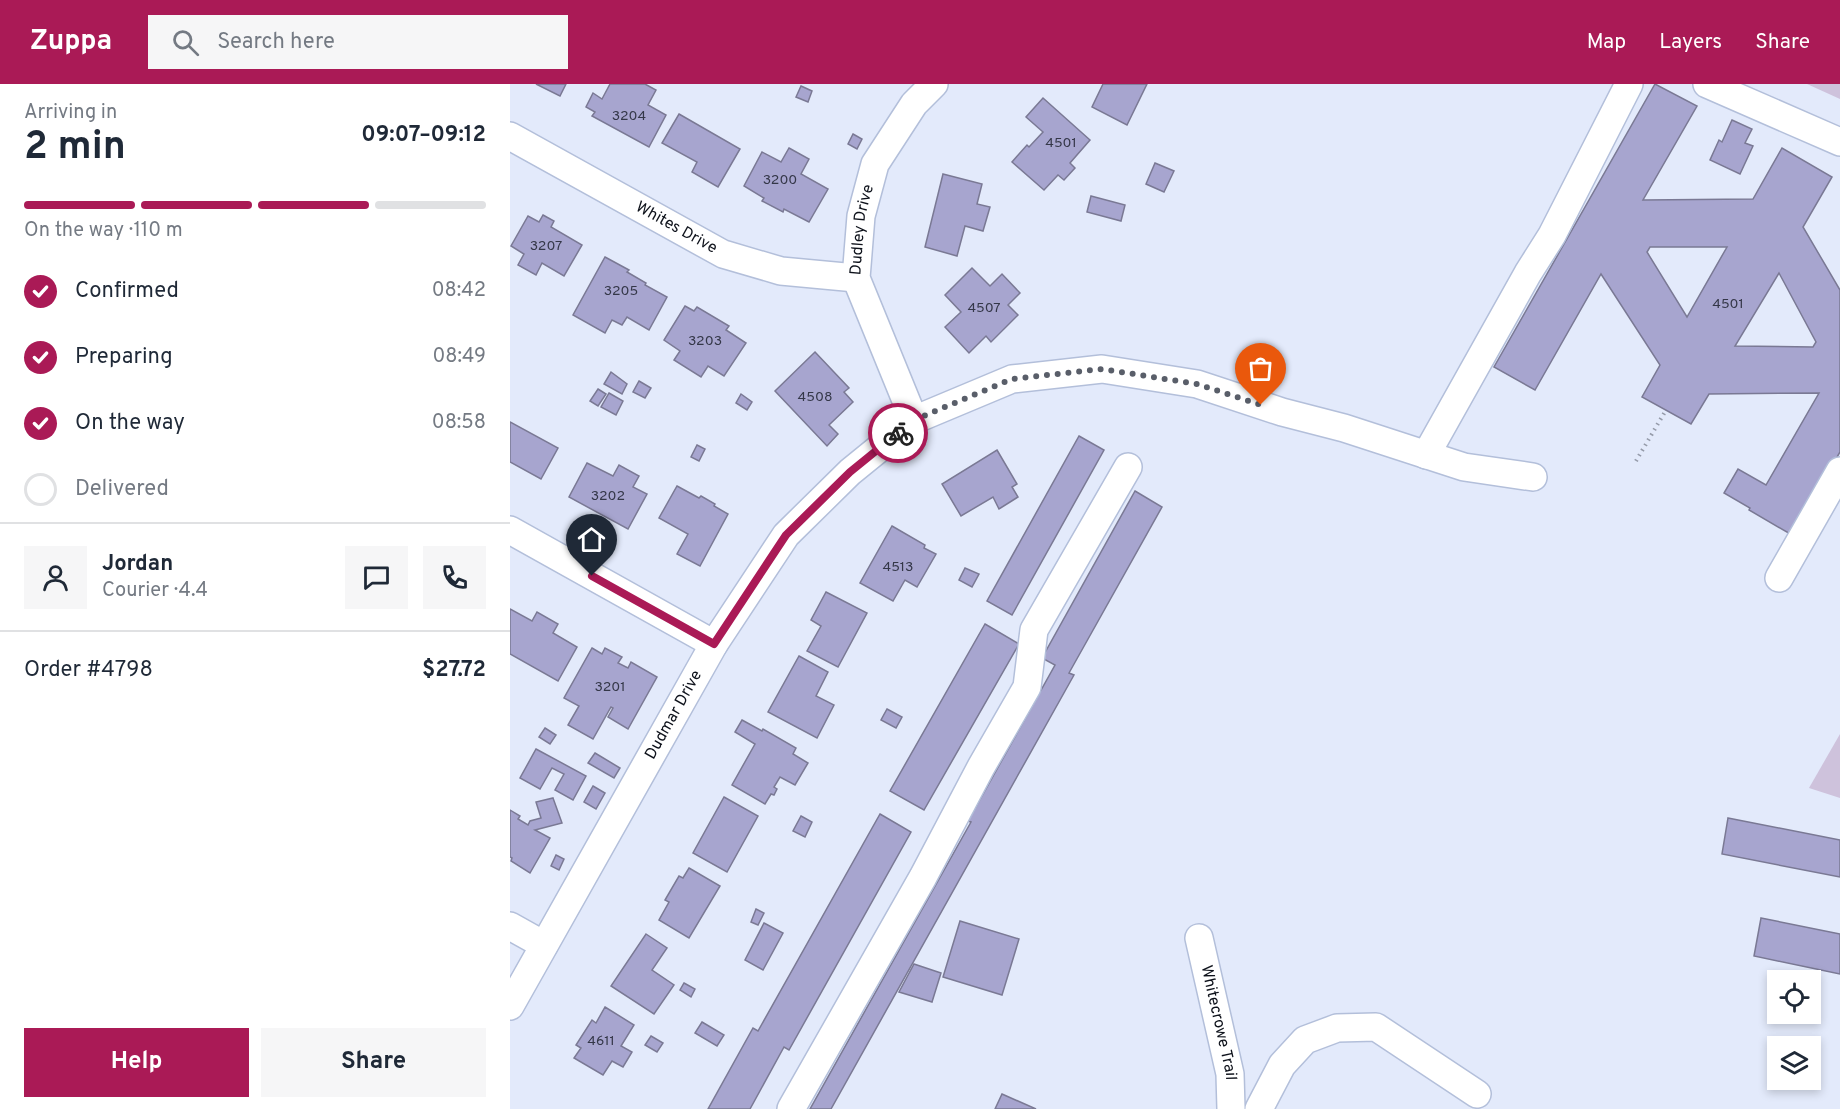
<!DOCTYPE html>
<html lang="en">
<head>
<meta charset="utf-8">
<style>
	body { margin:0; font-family:Overpass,sans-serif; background:#f6f6f7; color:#1f2937; height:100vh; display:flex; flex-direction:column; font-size:22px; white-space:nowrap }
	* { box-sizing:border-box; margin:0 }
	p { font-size:20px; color:#747a83 }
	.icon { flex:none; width:33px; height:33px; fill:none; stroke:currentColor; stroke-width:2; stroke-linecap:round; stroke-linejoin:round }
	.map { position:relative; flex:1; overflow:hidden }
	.sheet { display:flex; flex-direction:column; background:#fff; width:510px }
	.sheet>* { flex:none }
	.fabs { position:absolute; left:1257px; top:886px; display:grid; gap:12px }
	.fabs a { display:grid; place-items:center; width:54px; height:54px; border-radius:0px; background:#fff; box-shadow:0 3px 9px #0003; font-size:30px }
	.pin { position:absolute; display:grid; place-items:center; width:51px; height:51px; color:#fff; margin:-62px -26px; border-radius:50% 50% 50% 0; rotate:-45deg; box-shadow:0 0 6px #0007 }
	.pin .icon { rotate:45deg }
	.courier { position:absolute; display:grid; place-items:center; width:60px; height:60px; margin:-30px; border:4px solid #aa1a56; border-radius:50%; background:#fff; color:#222; box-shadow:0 2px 8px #0007 }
	.head em { font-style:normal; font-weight:700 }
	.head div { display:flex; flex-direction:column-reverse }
	.head { display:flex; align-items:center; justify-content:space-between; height:102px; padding:0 24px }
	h1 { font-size:39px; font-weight:700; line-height:45px }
	.bar { display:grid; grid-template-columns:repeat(4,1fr); gap:9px 6px; align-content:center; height:72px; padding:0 24px }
	.bar i { height:8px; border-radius:4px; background:#e0e1e3 }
	.bar .on { background:#aa1a56 }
	.bar p { grid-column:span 4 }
	.line { display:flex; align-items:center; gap:15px; padding:0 24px; border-top:2px solid #e0e1e3 }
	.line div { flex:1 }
	.round { display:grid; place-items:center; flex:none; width:63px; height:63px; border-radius:0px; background:#f6f6f7 }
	ol { padding:0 24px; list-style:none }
	li { display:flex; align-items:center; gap:18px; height:66px }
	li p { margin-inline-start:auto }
	li .icon { padding:6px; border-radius:50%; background:#aa1a56; color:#fff; stroke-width:4 }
	li:last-child { color:#747a83 }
	li i { width:33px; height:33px; border:3px solid #e0e1e3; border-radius:50% }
	.button { display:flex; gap:12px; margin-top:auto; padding:12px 24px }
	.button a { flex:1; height:69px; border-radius:0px; background:#aa1a56; color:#fff; font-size:24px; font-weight:700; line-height:69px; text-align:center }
	.button a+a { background:#f6f6f7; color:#1f2937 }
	header { display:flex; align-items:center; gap:36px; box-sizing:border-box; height:84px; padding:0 30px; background:#aa1a56; color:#fff }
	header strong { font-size:28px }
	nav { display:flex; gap:33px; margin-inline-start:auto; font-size:21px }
	.search { width:420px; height:54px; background:#f6f6f7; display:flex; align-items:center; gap:15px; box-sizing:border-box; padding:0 21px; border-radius:0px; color:#747a83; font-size:22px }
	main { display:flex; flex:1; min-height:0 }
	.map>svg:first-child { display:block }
	.green { fill:#cec2dc }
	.building { fill:#a7a5cf; stroke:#7a7994; stroke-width:1.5; fill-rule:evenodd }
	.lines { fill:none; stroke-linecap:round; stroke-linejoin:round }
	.minor-casing { stroke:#b3bfda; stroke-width:30 }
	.path { stroke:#959ba9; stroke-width:4; stroke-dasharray:1.5 4.5; stroke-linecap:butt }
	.minor { stroke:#fff; stroke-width:27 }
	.done { stroke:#595e69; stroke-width:6; stroke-dasharray:0 10.8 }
	.route { stroke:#aa1a56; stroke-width:8 }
	.labels { text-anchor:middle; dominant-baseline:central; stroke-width:4.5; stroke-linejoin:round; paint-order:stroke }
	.number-label { font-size:14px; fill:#343748 }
	.street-label { font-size:16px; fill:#0e121b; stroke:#e3eafb }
</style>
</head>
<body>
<header>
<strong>Zuppa</strong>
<div class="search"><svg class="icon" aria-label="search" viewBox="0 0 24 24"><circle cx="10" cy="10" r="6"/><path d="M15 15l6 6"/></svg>Search here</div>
<nav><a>Map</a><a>Layers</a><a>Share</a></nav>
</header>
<main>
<section class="sheet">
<div class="head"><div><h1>2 min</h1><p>Arriving in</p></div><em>09:07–09:12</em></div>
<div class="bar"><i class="on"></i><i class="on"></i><i class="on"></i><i></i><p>On the way · 110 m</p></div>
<ol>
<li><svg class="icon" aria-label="check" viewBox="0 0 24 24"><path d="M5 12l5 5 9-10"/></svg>Confirmed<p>08:42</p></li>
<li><svg class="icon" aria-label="check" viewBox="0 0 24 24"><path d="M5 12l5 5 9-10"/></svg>Preparing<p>08:49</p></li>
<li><svg class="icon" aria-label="check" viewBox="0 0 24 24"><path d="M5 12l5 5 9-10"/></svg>On the way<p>08:58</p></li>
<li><i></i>Delivered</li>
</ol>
<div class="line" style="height:108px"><a class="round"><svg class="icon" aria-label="person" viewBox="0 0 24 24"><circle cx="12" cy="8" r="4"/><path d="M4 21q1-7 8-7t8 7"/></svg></a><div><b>Jordan</b><p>Courier · 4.4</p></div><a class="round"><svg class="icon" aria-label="chat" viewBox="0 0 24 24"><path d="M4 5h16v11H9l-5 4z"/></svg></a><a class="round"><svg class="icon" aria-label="phone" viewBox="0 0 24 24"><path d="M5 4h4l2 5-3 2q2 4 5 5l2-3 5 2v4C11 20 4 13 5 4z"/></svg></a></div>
<div class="line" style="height:78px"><div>Order #4798</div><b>$27.72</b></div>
<div class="button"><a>Help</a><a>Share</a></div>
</section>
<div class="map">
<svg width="1330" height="1025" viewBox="0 0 1330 1025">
	<rect width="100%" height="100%" fill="#e3eafb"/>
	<g class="green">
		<polygon points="1297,0 1330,0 1330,15"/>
		<polygon points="1330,650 1330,714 1299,704"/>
	</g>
	<g class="building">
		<polygon points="26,0 56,0 50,12"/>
		<polygon points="100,0 135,0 146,6 138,21 156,31 139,63 82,32 85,28 76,23 83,9 92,15"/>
		<polygon points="593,0 637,0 617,41 582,23"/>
		<path d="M1145,0L1187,22L1133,116L1243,115L1272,64L1322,93L1293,143L1330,206V368L1282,451L1239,426L1240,424L1214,409L1228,385L1256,401L1309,309L1199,310L1181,340L1132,313L1150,281L1091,190L1025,306L984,283ZM1140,163H1217L1177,233L1137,168ZM1269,189L1306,258L1303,263L1225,262Z"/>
		<polygon points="291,2 302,7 298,18 286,13"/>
		<polygon points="533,14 580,56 560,79 565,84 554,96 548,91 534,106 502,78 517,61 519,63 533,48 516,33"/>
		<polygon points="169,30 230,65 208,103 182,88 187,78 152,59"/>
		<polygon points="1222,36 1242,45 1235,59 1243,62 1230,90 1200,76 1209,56 1212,58"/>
		<polygon points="343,50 352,55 347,65 338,60"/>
		<polygon points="279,64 299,75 291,90 318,105 299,138 274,125 273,128 252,117 254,114 234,102 252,68 271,78"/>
		<polygon points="645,79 664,87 654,108 636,100"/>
		<polygon points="433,90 472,100 467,120 480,123 473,147 455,142 447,172 415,163"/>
		<polygon points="581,112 615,121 611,137 577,128"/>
		<polygon points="33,131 44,137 41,143 72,161 54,192 32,179 26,191 8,181 14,170 1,162 18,132 29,138"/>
		<polygon points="95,173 119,186 117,188 136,199 135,201 157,213 139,246 117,233 112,241 102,236 95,249 63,231"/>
		<polygon points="462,184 480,202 492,190 510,209 498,221 508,231 481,258 476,252 459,269 435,243 451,228 435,211"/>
		<polygon points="175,222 184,227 187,223 219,242 216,246 236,259 214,292 198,282 191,293 164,276 170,267 154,256"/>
		<polygon points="305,268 339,304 334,308 343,318 319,341 328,350 317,362 265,307"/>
		<polygon points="101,288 117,300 112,310 94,300"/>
		<polygon points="129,297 141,304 135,314 123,308"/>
		<polygon points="88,305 96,310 88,322 80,317"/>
		<polygon points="99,309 113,317 106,331 91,323"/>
		<polygon points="231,310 242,318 237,326 226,319"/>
		<polygon points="0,338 48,364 31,395 0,378"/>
		<polygon points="569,352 594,366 502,531 477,517"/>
		<polygon points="187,361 195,365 189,377 181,373"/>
		<polygon points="487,366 507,400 502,403 508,413 489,425 483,413 451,432 432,400"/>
		<polygon points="77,379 103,392 109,381 129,392 123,403 137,410 118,445 59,413"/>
		<polygon points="167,402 189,414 191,412 205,420 204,422 218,430 190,482 167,470 178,450 149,434"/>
		<polygon points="625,407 652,423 559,589 564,591 321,1025 300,1025 461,738 458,737 545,581 532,574"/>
		<polygon points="382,442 415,461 414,464 426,470 407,503 395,496 383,517 350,499"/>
		<polygon points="455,484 469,490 462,503 449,496"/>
		<polygon points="316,508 357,529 328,583 297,567 311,542 301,536"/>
		<polygon points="0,525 22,537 27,528 48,540 43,549 67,563 48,597 0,570"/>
		<polygon points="475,540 509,560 414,726 380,707"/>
		<polygon points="82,564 92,570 95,564 112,573 108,579 118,584 121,578 147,593 118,645 98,633 103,624 101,623 83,655 58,641 69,622 54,614"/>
		<polygon points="289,572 318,588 306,612 324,621 307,654 258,628"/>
		<polygon points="377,625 392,633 386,644 371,636"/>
		<polygon points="232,636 252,647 253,645 286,664 283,670 298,679 285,701 270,693 264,703 267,705 264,711 261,710 255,720 222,701 245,660 225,648"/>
		<polygon points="35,644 46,651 40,660 29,653"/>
		<polygon points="26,665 76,692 63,716 45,706 54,690 42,684 30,705 10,694"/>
		<polygon points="85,669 110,684 104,694 78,679"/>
		<polygon points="83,702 95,709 86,725 74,718"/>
		<polygon points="214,713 248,732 217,788 183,769"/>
		<polygon points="43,714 52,739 25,746 40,754 20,789 1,777 2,774 0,773 0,726 10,732 8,735 18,741 20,737 31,734 26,718"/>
		<polygon points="370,730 401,748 279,966 274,963 240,1025 198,1025 243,944 248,947"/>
		<polygon points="291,732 302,738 295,753 283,747"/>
		<polygon points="1218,734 1330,756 1330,793 1212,770"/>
		<polygon points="46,771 54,775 49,786 41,782"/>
		<polygon points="179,784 210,802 179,854 149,836 159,818 155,816 169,792 173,794"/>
		<polygon points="246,825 254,829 248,841 241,838"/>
		<polygon points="1251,834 1330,850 1330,890 1244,872"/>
		<polygon points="450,837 509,855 492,911 433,893"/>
		<polygon points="254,839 273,849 253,886 235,876"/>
		<polygon points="136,850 157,864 142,886 164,901 144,930 101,902"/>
		<polygon points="404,880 431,889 422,918 389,908"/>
		<polygon points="174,899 185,905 181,913 170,906"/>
		<polygon points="95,923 124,941 111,962 122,968 113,983 102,977 93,991 64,974 71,964 66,961 82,936 86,939"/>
		<polygon points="192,938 214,951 207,962 185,949"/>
		<polygon points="141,952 153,959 147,968 135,961"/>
		<polygon points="492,1010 526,1025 485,1025"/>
	</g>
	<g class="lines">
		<defs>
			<g id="minor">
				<polyline points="1197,0 1330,58"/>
				<path id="s1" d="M0,52L213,170L271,187L346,194"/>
				<path id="s2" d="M404,336L346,194L351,132L365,80L404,20L424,0"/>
				<polyline points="916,371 1018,189 1042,151 1119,0"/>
				<polyline points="0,446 204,560"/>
				<polyline points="1269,494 1330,387"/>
				<polyline points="0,842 34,861"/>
				<path id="s3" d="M689,854L720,990L721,1025"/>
				<path id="s4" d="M0,922L204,560L276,451L340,388L404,336L502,295L592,285L687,300L772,328L834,344L954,383L1023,393"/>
				<polyline points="281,1025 413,793 471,683 517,603 524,546 618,383"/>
				<polyline points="749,1025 772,981 795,956 827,944 866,943 967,1010"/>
			</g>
		</defs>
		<use href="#minor" class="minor-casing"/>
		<polyline class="path" points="1126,377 1156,326"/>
		<use href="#minor" class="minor"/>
	</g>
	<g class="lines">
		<polyline class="done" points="388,349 404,336 502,295 592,285 687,300 751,321"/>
		<polyline class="route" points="82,492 204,560 276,451 340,388 388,349"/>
	</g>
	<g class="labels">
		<g class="number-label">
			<text x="119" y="32">3204</text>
			<text x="551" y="59">4501</text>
			<text x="270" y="96">3200</text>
			<text x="36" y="162">3207</text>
			<text x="111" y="207">3205</text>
			<text x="1218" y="220">4501</text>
			<text x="474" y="224">4507</text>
			<text x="195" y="257">3203</text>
			<text x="305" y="313">4508</text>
			<text x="98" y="412">3202</text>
			<text x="388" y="483">4513</text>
			<text x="100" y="603">3201</text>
			<text x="91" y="957">4611</text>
		</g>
		<g class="street-label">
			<text stroke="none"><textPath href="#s1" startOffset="190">Whites Drive</textPath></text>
			<text stroke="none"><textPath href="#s2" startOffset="202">Dudley Drive</textPath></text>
			<text stroke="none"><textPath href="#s4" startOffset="334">Dudmar Drive</textPath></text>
			<text stroke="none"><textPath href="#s3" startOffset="87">Whitecrowe Trail</textPath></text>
		</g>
	</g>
</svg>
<div class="fabs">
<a><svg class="icon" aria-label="locate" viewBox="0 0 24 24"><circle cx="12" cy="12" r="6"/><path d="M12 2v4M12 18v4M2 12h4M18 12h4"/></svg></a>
<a><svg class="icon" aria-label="layers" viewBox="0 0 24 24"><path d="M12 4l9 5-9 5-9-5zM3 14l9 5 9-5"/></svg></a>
</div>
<div class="pin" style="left:751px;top:321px;background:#ea580c"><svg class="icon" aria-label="bag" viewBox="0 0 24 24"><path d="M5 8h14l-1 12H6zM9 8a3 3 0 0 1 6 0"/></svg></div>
<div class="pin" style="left:82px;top:492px;background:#1f2937"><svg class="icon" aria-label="home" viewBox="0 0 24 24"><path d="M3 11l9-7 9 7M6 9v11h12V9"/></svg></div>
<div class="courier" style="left:388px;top:349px"><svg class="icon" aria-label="bike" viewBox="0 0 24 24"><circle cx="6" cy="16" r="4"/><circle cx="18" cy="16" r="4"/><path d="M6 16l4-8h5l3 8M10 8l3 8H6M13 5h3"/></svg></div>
</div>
</main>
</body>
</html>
